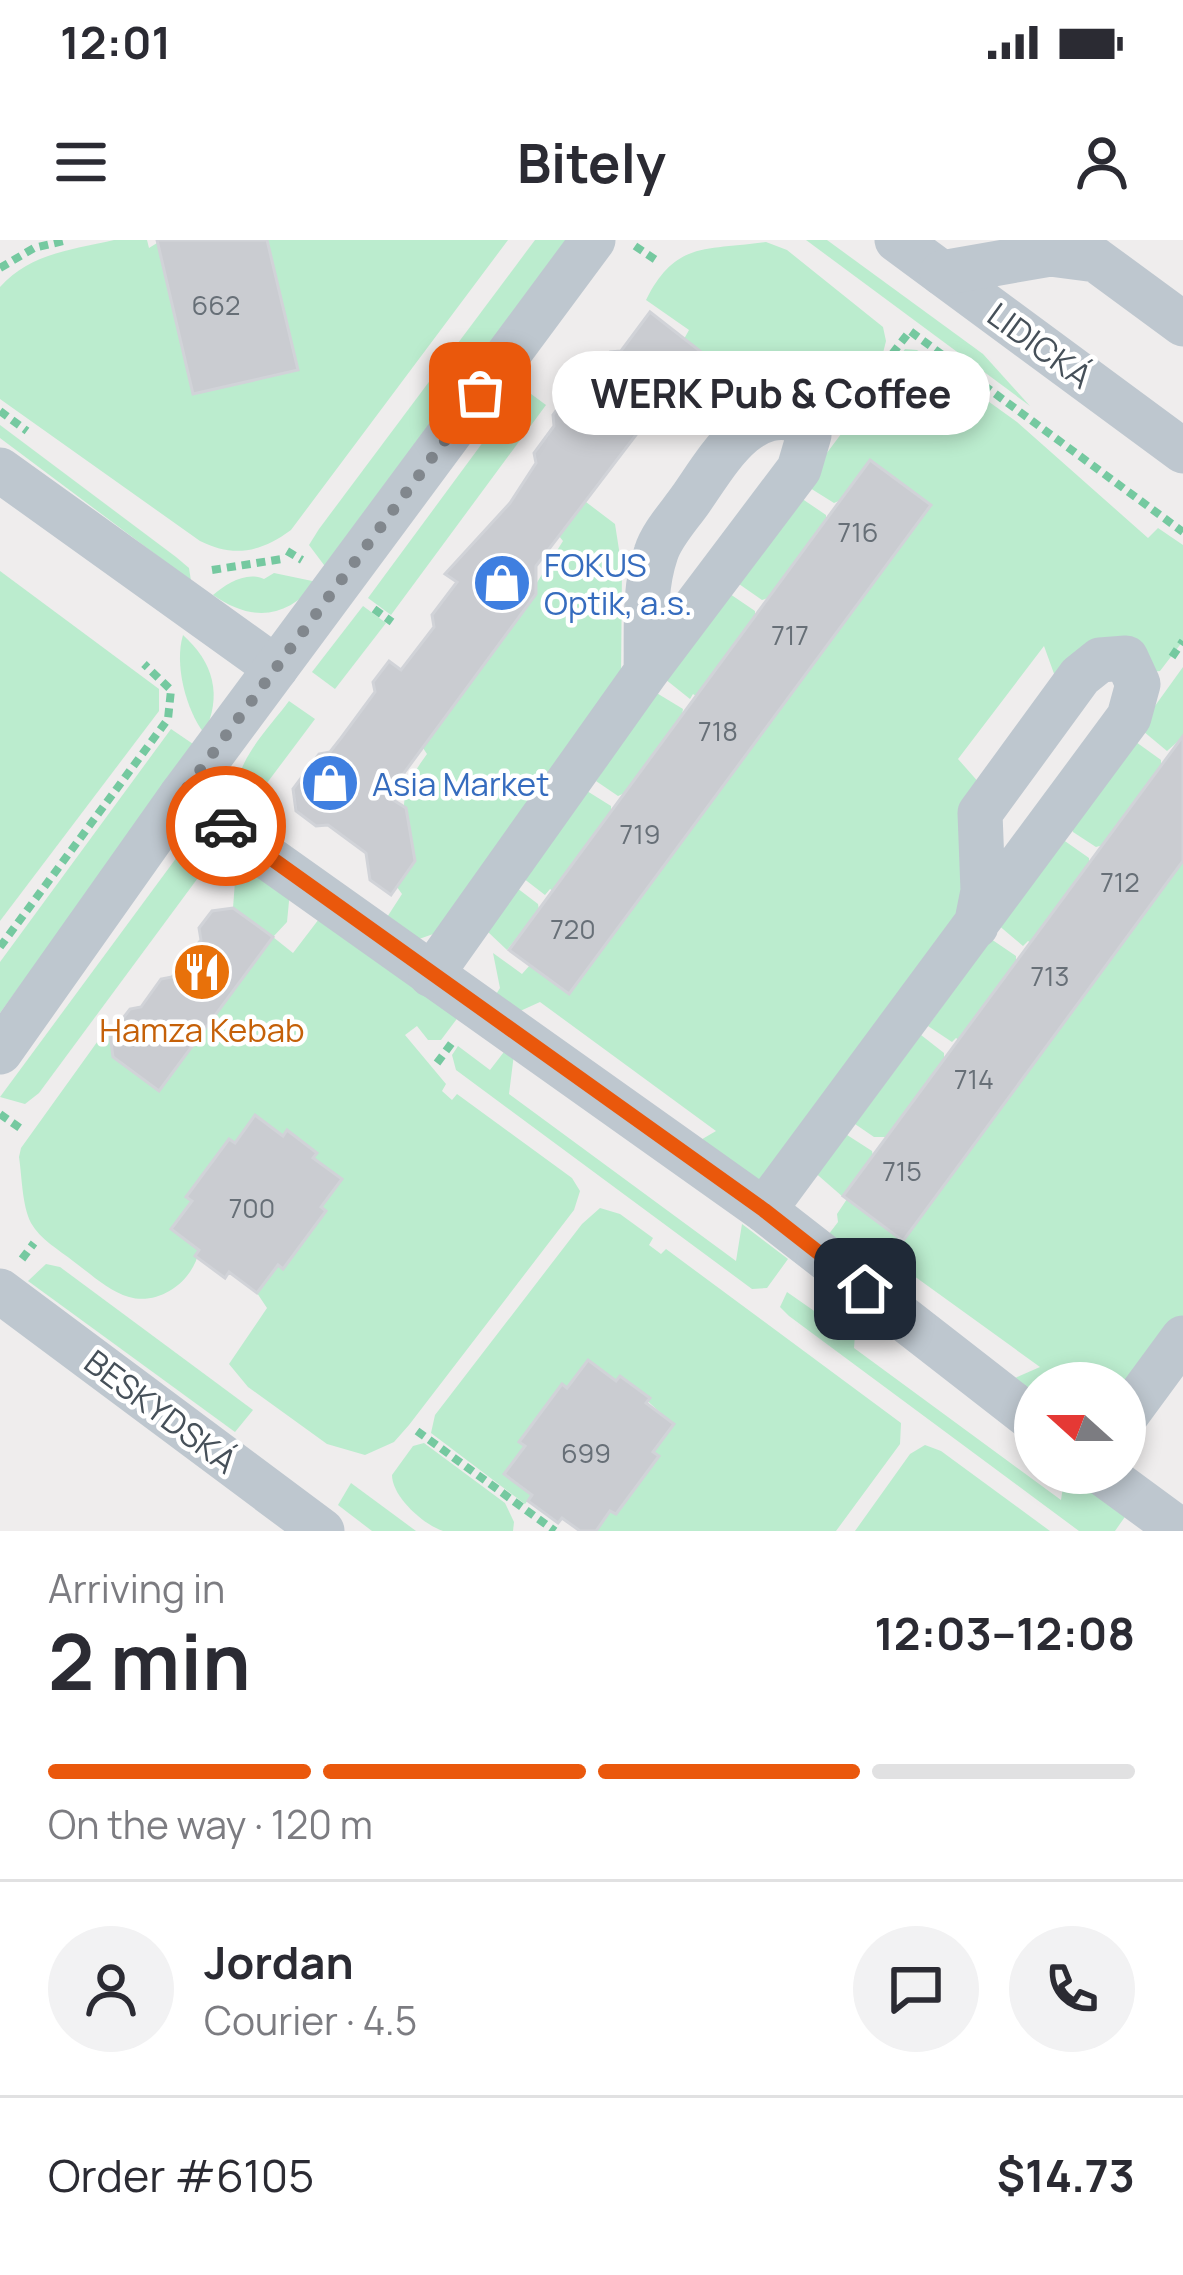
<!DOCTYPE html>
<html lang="en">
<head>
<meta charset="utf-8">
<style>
	body { margin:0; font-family:Manrope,sans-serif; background:#f2f2f3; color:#2b2b33; height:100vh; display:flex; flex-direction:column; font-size:45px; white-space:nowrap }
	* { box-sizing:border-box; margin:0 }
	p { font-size:39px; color:#7c7c81 }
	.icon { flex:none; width:66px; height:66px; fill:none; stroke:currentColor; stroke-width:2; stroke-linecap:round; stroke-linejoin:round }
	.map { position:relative; height:1291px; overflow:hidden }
	.drawer { display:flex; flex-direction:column; background:#fff; flex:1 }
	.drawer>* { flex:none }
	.needle { width:78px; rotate:291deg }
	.fabs { position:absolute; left:1014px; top:1122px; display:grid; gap:24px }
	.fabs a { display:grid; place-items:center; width:132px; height:132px; border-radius:50%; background:#fff; box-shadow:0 6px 18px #0003; font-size:60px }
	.pin { position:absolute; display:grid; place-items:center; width:102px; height:102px; color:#fff; margin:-51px; border-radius:24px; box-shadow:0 6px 18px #0006 }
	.courier { position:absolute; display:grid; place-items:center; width:120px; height:120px; margin:-60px; border:9px solid #ea580c; border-radius:50%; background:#fff; color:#222; box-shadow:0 3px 15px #0007 }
	.bubble { position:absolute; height:84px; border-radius:42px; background:#fff; box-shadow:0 6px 18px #0003; font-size:39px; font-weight:700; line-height:84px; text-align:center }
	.summary em { font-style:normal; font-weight:700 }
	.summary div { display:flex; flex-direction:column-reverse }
	.summary { display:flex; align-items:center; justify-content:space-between; height:204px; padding:0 48px }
	h1 { font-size:78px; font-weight:700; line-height:90px }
	.bar { display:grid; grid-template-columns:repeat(4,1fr); gap:18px 12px; align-content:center; height:144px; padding:0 48px }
	.bar i { height:15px; border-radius:9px; background:#e1e1e2 }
	.bar .active { background:#ea580c }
	.bar p { grid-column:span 4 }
	.line { display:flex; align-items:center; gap:30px; padding:0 48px; border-top:3px solid #e1e1e2 }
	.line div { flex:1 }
	.round { display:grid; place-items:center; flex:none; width:126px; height:126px; border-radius:63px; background:#f2f2f3 }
	.status { display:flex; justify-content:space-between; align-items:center; height:84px; padding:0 60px; background:#fff; direction:ltr }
	.status svg { height:33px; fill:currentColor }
	header { display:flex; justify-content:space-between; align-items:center; height:156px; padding:0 48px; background:#fff; font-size:54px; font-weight:700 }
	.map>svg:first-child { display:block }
	.green { fill:#bbecce }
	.building { fill:#caccd1; stroke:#d1d3d8; stroke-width:3 }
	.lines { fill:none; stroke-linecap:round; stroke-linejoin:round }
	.path { stroke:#75c9a0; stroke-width:8; stroke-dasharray:9 6; stroke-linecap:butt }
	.minor { stroke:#bec7cf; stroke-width:45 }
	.done { stroke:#81878d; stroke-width:12; stroke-dasharray:0 21.6 }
	.route { stroke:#ea580c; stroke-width:15 }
	.labels { text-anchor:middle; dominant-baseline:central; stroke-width:9; stroke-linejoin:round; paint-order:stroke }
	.number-label { font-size:27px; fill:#676f77 }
	.street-label { font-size:33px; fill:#465059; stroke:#fff }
	.shop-label { font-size:33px; fill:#366cbe; stroke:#fff; text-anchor:start }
	.food-label { font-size:33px; fill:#c56008; stroke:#fff }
</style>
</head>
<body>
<div class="status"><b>12:01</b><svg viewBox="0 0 49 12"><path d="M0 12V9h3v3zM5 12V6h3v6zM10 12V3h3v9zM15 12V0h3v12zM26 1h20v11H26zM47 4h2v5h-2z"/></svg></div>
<header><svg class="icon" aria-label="menu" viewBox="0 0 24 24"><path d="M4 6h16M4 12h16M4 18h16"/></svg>Bitely<svg class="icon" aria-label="person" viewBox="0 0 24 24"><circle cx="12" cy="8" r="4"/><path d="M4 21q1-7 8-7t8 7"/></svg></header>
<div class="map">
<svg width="1183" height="1291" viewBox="0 0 1183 1291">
	<rect width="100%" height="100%" fill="#efeded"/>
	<g class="green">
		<path d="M114,0H147L149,8L157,3L194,154L297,129L267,0H508L291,290C261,312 234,318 200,301L0,159V47C31,13 71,10 114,0Z"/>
		<polygon points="535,0 570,0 327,329 309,305 319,289"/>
		<polygon points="806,0 827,0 983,114 1030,166"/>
		<path d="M766,2L787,10L883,87L886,101L882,117L824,194C820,185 818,174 813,166C785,123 728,144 699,172L671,149L700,111L684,99L689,90L646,60C676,0 706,11 766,2Z"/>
		<polygon points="905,109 917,110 1017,182 1148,298 1158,288 1183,305 1183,401 1160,431 1057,442 1044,406 958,519 981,545 971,658 776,934 754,941 687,908 716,891 540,762 507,777 490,764 500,748 493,713 522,734 530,725 570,754 931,266 871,221 841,260 834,263 810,248 811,234"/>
		<polygon points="523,148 546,165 391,375 368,358"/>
		<polygon points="0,185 176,317 189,328 191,341 0,198"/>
		<polygon points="798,256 826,275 826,279 768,358 762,360 739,344"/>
		<path d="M586,262L615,284L622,329L621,438L439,692L419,699L382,685L402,654L397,647L414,621C402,572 395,557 427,514L423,508L536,354V344L563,301L559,296Z"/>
		<polygon points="0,331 159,449 159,471 0,681"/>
		<path d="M274,333L317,342C287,378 253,383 213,355C226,344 246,331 264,339Z"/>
		<polygon points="730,354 755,371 755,377 696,456 693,454 690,459 665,439"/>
		<polygon points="363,366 386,383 335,449 312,432"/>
		<path d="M183,395C213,422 223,455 204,493C186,470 174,424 183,395Z"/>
		<polygon points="1183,427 1183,497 1167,511 1143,491 1147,477"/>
		<polygon points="655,452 683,469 682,475 625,553 618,556 596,541"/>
		<path d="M289,461L315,479L243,575C219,536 267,491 289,461Z"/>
		<polygon points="171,489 196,506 0,773 0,722"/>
		<polygon points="1136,502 1161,520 1161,526 1103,605 1096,607 1073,592 1070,583"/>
		<polygon points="587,551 611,566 611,572 553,651 550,649 545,655 523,638"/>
		<polygon points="1062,599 1089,618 1089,624 1031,703 1028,701 1023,706 997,684"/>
		<polygon points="211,606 220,608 39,853 25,864 0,857 177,617 195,607"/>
		<path d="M246,620L290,651L287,682L273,697L293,713L322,675L459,776L441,800H428L417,786L405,795L446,844L442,851L452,860L457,854L572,938L580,951L574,970L409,1185L394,1202L365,1215L327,1204L248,1147L229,1124L267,1068L257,1053L278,1025L284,1028L326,972L321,967L341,939L313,918L316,912L288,891L283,896L255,875L235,903L229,900L187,958L192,961L171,989L199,1010C194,1041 159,1066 129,1057C108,1051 91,1034 73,1021C59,1010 40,999 31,983C22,965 22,937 19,917L21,908L105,791L110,795L114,817L152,846L164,844L272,698L233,668L235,641Z"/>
		<polygon points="1183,621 1183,1079 1125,1143 1035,1143 1035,1165 1006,1142 1040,1127 867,1002 833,1016 819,1007 838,982 837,974 847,959 903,1000"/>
		<polygon points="517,648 538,664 539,670 507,710 488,692"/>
		<polygon points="991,699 1016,716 1016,722 959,800 956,798 952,802 928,786"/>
		<polygon points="921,795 944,813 944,819 887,897 874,897 855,884"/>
		<polygon points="458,806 490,830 507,808 514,814 509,854 736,1021 742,984 788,1019 767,1048 752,1049 456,830 452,815"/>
		<polygon points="844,893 872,911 873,916 843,957 812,930"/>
		<polygon points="600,968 620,974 653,998 649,1005 661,1014 666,1009 901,1183 900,1204 836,1291 596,1291 610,1271 616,1274 658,1217 653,1212 674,1185 621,1137 616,1141 588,1121 520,1203 525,1206 504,1234 532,1255 525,1264 431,1193 435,1175 582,984"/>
		<polygon points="46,1024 60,1027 253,1170 235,1192 28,1041"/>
		<polygon points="787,1052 840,1089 857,1068 854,1108 1061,1260 1065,1233 1079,1233 1129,1271 1115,1291 1079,1291 789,1076 780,1067"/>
		<path d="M424,1203L505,1263L514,1282L513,1291C493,1291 462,1291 443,1291C422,1284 392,1256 392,1235L413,1206Z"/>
		<polygon points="925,1205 941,1211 1050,1291 855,1291 910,1214"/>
		<polygon points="351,1243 416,1291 372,1291 338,1265"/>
	</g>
	<g class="building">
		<polygon points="157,0 267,0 298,130 193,154"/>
		<polygon points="650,72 700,111 536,326 536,354 387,556 406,568 415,621 391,655 370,640 366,613 328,585 316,586 296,571 293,549 319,514 330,512 341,498 375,452 373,442 389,421 401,430 434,387 432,375 457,342 445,334 510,263 536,223 534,213 554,186 553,175 572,149 582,148 610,112 621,111"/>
		<polygon points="870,220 931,265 569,754 509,710"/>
		<polygon points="1183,496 1183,621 903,1001 843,956"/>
		<polygon points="233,668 273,697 159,851 113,817 110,795 130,769 141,767 161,739 172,737 201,700 199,688 212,671"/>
		<polygon points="255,875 283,896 287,890 317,913 313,918 342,939 321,967 326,971 283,1029 278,1025 257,1053 229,1032 225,1038 195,1016 199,1010 171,989 192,961 186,957 229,899 235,903"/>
		<polygon points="588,1120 616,1141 620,1136 650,1158 646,1163 674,1184 653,1212 659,1216 616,1274 610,1271 596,1291 580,1291 562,1278 558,1283 528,1261 532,1255 504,1234 525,1206 519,1202 562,1144 567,1148"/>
	</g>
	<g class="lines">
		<g class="path">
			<polyline points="635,6 659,22"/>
			<polyline points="0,28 34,8 68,0"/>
			<polyline points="0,171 27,191"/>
			<polyline points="846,173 910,91 1183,292"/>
			<polyline points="287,311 302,320"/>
			<polyline points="212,330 282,319"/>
			<polyline points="374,369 392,382"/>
			<polyline points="1172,417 1183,401"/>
			<polyline points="0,707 168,479 171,450 144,424"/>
			<polyline points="437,823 454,800"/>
			<polyline points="0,874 20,888"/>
			<polyline points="22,1019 34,1003"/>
			<polyline points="417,1191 555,1291"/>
		</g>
		<g class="minor">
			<polyline points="897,0 1183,211"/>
			<polyline points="942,33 1050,14 1096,20 1183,84"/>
			<polyline points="0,230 276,428"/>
			<polyline points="181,556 764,970 1035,1181"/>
			<path d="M431,735L646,432L799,229L809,195L801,181C749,162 717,222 691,259C680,275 662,294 656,313C643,351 647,392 646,432"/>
			<polyline points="0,812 181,556 593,0"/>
			<polyline points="764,970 1129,477 1138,444 1126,418 1100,420 1080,436 980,573 983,651 976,686"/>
			<polyline points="0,1051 322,1291"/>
			<polyline points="1125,1177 1183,1098"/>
			<polyline points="1102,1233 1181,1291"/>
		</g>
	</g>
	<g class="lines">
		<polyline class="done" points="226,586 181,556 480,153"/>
		<polyline class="route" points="226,586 764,970 865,1049"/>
	</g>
	<defs>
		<symbol id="shop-disc" viewBox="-11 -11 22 22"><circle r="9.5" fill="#3f7fe0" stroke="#fff"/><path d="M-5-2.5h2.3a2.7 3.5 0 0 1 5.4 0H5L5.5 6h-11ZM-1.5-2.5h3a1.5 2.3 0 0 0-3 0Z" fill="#fff"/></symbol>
		<symbol id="restaurant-disc" viewBox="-11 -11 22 22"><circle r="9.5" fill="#e8710a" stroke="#fff"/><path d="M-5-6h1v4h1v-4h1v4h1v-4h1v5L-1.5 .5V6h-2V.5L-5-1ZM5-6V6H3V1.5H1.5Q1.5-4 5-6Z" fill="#fff"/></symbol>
	</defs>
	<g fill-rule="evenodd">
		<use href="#shop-disc" x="469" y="310" width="66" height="66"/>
		<use href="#shop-disc" x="297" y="510" width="66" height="66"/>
		<use href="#restaurant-disc" x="169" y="699" width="66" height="66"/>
	</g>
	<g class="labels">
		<g class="number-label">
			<text x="216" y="64">662</text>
			<text x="858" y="291">716</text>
			<text x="790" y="394">717</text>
			<text x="718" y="490">718</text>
			<text x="640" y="593">719</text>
			<text x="1120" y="641">712</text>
			<text x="573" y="688">720</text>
			<text x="1050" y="735">713</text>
			<text x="974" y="838">714</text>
			<text x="902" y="930">715</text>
			<text x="252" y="967">700</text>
			<text x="586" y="1212">699</text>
		</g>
		<g class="street-label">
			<text transform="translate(1040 105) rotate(36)">LIDICKÁ</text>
			<text transform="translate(161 1171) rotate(37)">BESKYDSKÁ</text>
		</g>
		<g class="shop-label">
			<text x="544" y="324">FOKUS<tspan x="544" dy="38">Optik, a.s.</tspan></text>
			<text x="372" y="543">Asia Market</text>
		</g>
		<g class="food-label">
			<text x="202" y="789">Hamza Kebab</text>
		</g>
	</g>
</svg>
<div class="fabs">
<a><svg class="needle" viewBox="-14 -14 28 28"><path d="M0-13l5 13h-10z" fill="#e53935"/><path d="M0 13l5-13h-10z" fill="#7c7c81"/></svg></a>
</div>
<div class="pin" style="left:480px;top:153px;background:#ea580c"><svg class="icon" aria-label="bag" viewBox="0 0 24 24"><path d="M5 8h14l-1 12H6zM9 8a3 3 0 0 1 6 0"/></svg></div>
<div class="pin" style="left:865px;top:1049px;background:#1f2937"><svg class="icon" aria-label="home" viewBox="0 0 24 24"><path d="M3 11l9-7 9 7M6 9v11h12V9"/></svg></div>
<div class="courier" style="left:226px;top:586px"><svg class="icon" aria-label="car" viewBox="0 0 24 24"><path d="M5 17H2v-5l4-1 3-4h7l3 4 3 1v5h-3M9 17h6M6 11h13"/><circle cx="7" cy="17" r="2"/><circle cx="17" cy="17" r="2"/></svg></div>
<div class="bubble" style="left:552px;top:111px;width:438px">WERK Pub &amp; Coffee</div>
</div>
<section class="drawer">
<div class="summary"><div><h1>2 min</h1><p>Arriving in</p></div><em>12:03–12:08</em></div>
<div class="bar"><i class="active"></i><i class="active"></i><i class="active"></i><i></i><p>On the way · 120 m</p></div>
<div class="line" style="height:216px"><a class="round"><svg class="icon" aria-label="person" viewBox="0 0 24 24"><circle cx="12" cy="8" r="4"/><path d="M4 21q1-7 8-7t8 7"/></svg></a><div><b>Jordan</b><p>Courier · 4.5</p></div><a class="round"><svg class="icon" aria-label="chat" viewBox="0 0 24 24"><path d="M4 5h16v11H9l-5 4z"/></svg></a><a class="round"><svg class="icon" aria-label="phone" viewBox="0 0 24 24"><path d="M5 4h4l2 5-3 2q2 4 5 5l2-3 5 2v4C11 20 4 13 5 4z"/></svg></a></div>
<div class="line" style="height:156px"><div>Order #6105</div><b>$14.73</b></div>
</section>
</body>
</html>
